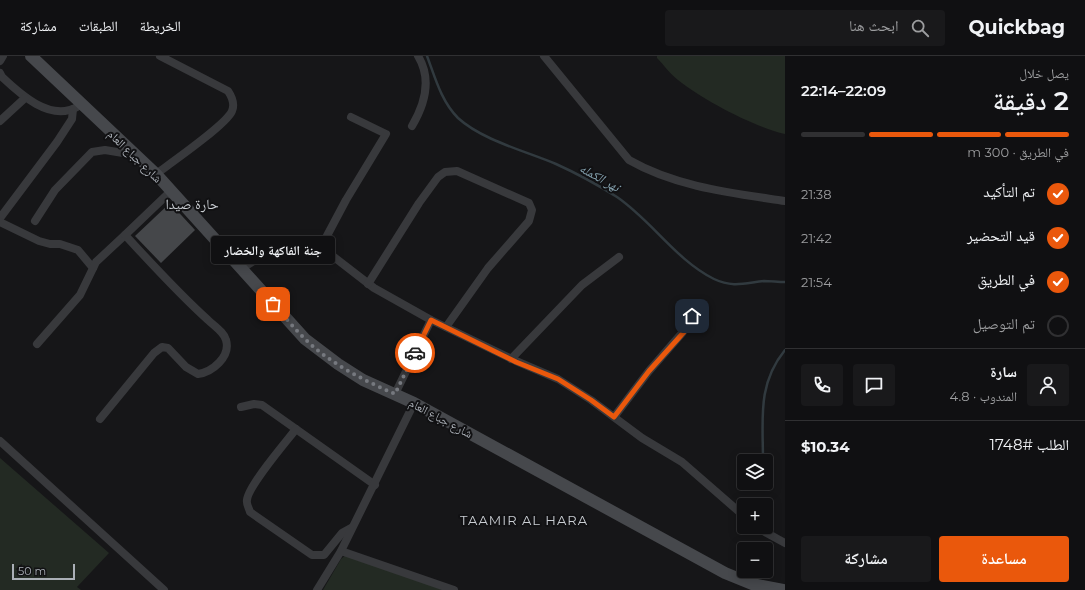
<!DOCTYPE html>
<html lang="ar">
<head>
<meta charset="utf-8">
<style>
	body { margin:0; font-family:Montserrat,"Noto Naskh Arabic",sans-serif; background:#19191b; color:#f1f3f6; direction:rtl; height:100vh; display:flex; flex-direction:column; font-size:15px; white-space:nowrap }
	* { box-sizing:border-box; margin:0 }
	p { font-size:13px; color:#9c9d9f }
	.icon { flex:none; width:22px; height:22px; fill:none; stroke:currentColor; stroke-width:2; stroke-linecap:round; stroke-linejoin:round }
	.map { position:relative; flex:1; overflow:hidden; direction:ltr }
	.drawer { display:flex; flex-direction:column; background:#101012; width:300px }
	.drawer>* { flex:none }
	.buttons { position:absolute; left:737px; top:398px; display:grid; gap:8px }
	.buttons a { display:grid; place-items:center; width:36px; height:36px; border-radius:4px; background:#101012; box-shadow:0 2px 10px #0003,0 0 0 1px #303032; font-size:20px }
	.scale { position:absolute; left:12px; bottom:10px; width:63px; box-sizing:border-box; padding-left:4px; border:2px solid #aaafb6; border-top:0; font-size:11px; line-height:14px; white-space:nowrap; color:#aaafb6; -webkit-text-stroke:3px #111113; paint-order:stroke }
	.pin { position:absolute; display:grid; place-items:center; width:34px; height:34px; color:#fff; margin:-17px; border-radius:8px; box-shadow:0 2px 6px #0006 }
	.courier { position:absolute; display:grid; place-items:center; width:40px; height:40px; margin:-20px; border:3px solid #ea580c; border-radius:50%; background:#fff; color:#222; box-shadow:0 1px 5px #0007 }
	.bubble { position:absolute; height:28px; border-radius:4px; background:#101012; box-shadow:0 2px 10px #0003,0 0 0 1px #303032; font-size:13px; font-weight:600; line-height:28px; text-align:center; direction:rtl }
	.summary em { font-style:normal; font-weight:600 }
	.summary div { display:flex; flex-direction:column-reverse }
	.summary { display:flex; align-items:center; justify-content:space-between; height:68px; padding:0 16px }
	h1 { font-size:26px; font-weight:600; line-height:30px }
	.bar { display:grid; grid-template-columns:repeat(4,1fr); gap:6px 4px; align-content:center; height:48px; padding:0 16px }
	.bar i { height:5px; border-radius:3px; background:#303032 }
	.bar .current { background:#ea580c }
	.bar p { grid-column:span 4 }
	.line { display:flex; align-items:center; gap:10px; padding:0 16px; border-top:1px solid #303032 }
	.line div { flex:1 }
	.round { display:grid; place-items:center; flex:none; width:42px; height:42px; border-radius:4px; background:#19191b }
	ol { padding:0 16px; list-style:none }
	li { display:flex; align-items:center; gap:12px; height:44px }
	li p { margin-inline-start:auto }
	li .icon { padding:4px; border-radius:50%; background:#ea580c; color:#fff; stroke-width:4 }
	li:last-child { color:#9c9d9f }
	li i { width:22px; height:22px; border:2px solid #303032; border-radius:50% }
	.action { display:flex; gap:8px; margin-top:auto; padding:8px 16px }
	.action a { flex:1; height:46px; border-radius:4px; background:#ea580c; color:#fff; font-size:16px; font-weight:600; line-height:46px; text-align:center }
	.action a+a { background:#19191b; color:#f1f3f6 }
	header { display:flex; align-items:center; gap:24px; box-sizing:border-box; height:56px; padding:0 20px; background:#101012; border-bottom:1px solid #303032 }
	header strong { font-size:19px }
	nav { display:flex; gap:22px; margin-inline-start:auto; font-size:14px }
	.search { width:280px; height:36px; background:#19191b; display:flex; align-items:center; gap:10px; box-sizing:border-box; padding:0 14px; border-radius:4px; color:#9c9d9f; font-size:15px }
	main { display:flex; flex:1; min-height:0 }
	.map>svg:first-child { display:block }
	.green { fill:#232a23 }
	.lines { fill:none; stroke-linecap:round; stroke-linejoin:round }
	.stream { stroke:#313a3f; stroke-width:2.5 }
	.building { fill:#45474a }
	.minor { stroke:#38393c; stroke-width:8 }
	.secondary { stroke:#46484c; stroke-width:12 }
	.done { stroke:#76797f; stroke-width:4; stroke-dasharray:0 7.2 }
	.route { stroke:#ea580c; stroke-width:5 }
	.labels { text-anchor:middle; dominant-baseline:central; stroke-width:4; stroke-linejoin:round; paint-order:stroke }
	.street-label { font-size:12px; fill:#aaafb6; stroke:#111113 }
	.water-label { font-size:13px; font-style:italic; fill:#84a0ad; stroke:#111113 }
	.neighbourhood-label { font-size:13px; letter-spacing:1px; fill:#caced3; stroke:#111113 }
	.quarter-label { font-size:14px; fill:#caced3; stroke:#111113 }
</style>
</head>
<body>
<header>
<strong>Quickbag</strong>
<div class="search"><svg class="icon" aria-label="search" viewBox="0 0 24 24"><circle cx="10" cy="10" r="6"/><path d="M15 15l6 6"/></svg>ابحث هنا</div>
<nav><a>الخريطة</a><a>الطبقات</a><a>مشاركة</a></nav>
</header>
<main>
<section class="drawer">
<div class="summary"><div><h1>2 دقيقة</h1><p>يصل خلال</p></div><em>22:09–22:14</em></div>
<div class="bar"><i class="current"></i><i class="current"></i><i class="current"></i><i></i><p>في الطريق · 300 m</p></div>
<ol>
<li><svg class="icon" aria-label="check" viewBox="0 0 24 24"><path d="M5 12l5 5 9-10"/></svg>تم التأكيد<p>21:38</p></li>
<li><svg class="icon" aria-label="check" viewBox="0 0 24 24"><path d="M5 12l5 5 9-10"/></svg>قيد التحضير<p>21:42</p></li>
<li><svg class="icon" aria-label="check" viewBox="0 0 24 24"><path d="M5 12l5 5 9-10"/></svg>في الطريق<p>21:54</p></li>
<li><i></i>تم التوصيل</li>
</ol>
<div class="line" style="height:72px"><a class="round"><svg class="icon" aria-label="person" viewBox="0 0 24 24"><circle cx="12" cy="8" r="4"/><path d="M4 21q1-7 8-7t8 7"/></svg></a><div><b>سارة</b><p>المندوب · 4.8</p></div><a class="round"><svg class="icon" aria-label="chat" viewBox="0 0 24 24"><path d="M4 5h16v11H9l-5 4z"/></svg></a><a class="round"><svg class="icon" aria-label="phone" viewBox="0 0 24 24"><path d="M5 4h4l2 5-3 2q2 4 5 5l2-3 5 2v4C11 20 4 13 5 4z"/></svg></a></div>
<div class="line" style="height:52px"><div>الطلب #1748</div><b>$10.34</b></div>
<div class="action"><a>مساعدة</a><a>مشاركة</a></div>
</section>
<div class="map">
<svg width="785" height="534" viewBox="0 0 785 534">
	<rect width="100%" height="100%" fill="#161618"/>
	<g class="green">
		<path d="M657,0H785V78C752,70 705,45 678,24C670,18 664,9 657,2Z"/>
		<polygon points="0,402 109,497 77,531 81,534 0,534"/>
		<polygon points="347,498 443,534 323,534 341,503"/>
	</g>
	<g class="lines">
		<g class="stream">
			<path d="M427,0C435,21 441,45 458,62C482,84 525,95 556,108C576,117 598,129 617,141C652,165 676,204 714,223C733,232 745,227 764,225C771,225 778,226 785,226"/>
			<path d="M763,405C763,364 757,328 785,294"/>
		</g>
	</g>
	<polygon class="building" points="170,147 195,174 161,207 135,180"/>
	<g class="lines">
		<g class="minor">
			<path d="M544,0L629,104C676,131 732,137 785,145"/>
			<polyline points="0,5 3,0"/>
			<path d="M0,17L2,21C20,38 50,66 77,51"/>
			<polyline points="0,65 25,42"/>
			<path d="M412,70C425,48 432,23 418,0"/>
			<path d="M156,118C171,107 227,68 232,55C235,48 232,41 228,35L160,0"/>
			<polyline points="0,162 57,86 72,63 73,53"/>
			<polyline points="35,165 55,134 92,96 105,94 135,99"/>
			<polyline points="0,166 39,185 50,188 60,188 78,194 93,212"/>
			<polyline points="321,191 346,144 386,78 351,61"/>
			<polyline points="241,213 284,186 304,186 321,191 374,232 431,264 516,305 558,323 591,344 642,382 682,406 744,460"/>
			<polyline points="368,228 419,147 438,121 445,116 457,115 529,147 532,154 529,165 488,212 446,271"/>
			<polyline points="37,288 80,239 96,206 125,179"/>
			<polyline points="511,303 582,229 619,201"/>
			<polyline points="395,338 431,264"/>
			<polyline points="241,351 254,348 262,349 375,429"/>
			<polyline points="614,361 649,315 683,276 692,260 692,247"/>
			<path d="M100,363L154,297L162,291L168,292L186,311L198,318C212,316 231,301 226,284C224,276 214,270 208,264C178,237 152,208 125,179L171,135"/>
			<path d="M296,373C286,386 248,430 247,444C246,448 249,452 250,456L312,499H324L342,477L351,472"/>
			<polyline points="0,385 164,534"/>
			<polyline points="756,471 785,487"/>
			<polyline points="341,495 454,534"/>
			<polyline points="317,534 341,495 414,347"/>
		</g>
		<polyline class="secondary" points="31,0 156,118 305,283 338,308 363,324 414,347 725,517 752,528 783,534"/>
	</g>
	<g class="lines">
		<path class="done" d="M273,248C283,259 293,271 304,282C329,307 363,324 395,338L415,297"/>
		<polyline class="route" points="415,297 431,264 516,306 558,323 591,344 614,361 649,315 684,276 692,260"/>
	</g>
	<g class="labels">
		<g class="street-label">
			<text transform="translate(135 100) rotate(44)">شارع جباع العام</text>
			<text transform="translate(441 362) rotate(28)">شارع جباع العام</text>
		</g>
		<g class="water-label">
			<text transform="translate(600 121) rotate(29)">نهر الكمله</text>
		</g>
		<g class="neighbourhood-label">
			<text x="524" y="464">TAAMIR AL HARA</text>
		</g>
		<g class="quarter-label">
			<text x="192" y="148">حارة صيدا</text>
		</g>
	</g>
</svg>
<div class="buttons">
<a><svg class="icon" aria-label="layers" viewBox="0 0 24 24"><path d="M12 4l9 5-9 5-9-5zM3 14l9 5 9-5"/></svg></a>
<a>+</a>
<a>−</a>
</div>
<div class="scale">50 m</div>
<div class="pin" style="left:273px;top:248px;background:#ea580c"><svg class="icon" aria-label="bag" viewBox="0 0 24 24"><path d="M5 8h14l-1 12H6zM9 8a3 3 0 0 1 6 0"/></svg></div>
<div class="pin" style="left:692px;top:260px;background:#1f2937"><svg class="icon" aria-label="home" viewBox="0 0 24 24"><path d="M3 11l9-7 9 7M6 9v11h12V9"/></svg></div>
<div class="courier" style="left:415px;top:297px"><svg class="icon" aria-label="car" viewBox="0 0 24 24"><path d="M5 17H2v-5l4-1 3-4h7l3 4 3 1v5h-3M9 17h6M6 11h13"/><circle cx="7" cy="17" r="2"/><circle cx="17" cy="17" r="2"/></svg></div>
<div class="bubble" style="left:211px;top:180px;width:124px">جنة الفاكهة والخضار</div>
</div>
</main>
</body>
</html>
